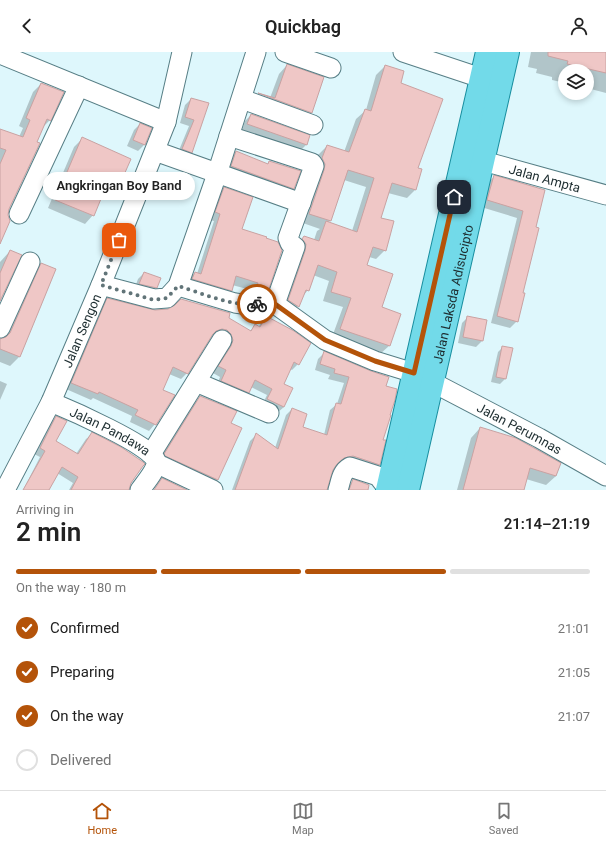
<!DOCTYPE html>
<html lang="en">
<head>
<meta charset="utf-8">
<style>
	body { margin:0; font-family:Roboto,sans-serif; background:#f2f2f2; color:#222; height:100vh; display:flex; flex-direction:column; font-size:15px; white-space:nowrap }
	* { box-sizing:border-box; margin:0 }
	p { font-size:13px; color:#767676 }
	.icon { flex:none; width:22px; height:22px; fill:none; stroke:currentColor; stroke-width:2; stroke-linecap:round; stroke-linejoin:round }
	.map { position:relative; height:438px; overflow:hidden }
	.sheet { display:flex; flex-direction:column; background:#fff; flex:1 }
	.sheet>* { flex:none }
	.controls { position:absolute; left:558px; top:12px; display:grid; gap:8px }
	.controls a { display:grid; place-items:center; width:36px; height:36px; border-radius:50%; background:#fff; box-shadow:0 2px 6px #0003; font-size:20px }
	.pin { position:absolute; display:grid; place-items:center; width:34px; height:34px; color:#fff; margin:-17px; border-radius:8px; box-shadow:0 2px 6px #0006 }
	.courier { position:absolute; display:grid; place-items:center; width:40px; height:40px; margin:-20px; border:3px solid #b45309; border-radius:50%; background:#fff; color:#222; box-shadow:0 1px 5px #0007 }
	.bubble { position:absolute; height:28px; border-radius:14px; background:#fff; box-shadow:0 2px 6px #0003; font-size:13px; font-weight:600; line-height:28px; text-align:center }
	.summary em { font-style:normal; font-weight:600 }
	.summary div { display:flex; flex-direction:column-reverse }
	.summary { display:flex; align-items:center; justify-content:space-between; height:68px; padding:0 16px }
	h1 { font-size:26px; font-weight:600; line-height:30px }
	.bar { display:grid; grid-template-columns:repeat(4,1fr); gap:6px 4px; align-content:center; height:48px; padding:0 16px }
	.bar i { height:5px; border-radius:3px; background:#e0e0e0 }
	.bar .current { background:#b45309 }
	.bar p { grid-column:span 4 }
	ol { padding:0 16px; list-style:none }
	li { display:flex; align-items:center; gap:12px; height:44px }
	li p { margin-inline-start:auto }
	li .icon { padding:4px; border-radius:50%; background:#b45309; color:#fff; stroke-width:4 }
	li:last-child { color:#767676 }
	li i { width:22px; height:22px; border:2px solid #e0e0e0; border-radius:50% }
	header { display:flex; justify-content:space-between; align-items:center; height:52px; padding:0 16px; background:#fff; font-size:18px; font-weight:600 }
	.tab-bar { display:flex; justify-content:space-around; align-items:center; height:56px; border-top:1px solid #e0e0e0; background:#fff; font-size:11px; color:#767676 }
	.tab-bar a { display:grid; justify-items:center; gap:2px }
	.tab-bar .current { color:#b45309 }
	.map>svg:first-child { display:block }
	.shadow { fill:#0003; fill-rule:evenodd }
	.building { fill:#efc7c6; stroke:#c9a2a2 }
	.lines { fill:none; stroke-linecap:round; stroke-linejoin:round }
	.minor-casing { stroke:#567e85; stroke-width:21 }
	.major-casing { stroke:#188e9f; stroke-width:24 }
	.minor { stroke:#fff; stroke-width:19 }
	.major { stroke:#72dae9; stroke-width:22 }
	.done { stroke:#617478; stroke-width:4; stroke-dasharray:0 7.2 }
	.route { stroke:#b45309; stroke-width:5 }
	.labels { text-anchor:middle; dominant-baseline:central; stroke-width:3.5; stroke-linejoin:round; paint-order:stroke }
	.street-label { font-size:13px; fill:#1e2e31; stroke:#def7fc }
</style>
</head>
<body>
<header><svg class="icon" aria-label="back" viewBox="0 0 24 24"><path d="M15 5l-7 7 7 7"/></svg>Quickbag<svg class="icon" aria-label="person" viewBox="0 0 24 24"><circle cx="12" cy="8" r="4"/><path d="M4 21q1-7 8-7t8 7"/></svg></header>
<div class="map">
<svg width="606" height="438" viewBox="0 0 606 438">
	<rect width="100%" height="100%" fill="#def7fc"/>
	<g class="shadow">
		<polygon points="531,0 606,0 606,41 587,36 587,19 565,19 565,31 552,28 552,25 536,21 537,17 528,15"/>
		<polygon points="287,13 311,60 302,69 251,50 258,42 270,46 279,22"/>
		<path d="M385,14L400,32L417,116L415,138L407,146L388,141L380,167L385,198L376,207L369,205L366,214L381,256L400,262L389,294L380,302L332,285L343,255L323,249L329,229L313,223L308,238L302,245L298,254L289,263L280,257L295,193L304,185L314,188L317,179L320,177L300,170L318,103L327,94L344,100L356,67L366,58L376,23ZM344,128L366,135L352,179L328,171L330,169Z"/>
		<polygon points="41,32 50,68 42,76 8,157 0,184 0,79 19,85 23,76 19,74 33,40"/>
		<polygon points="191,47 207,52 191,100 185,106 177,103 189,74 180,71 185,53"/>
		<polygon points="251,63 309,84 306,93 300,99 242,78 245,69"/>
		<polygon points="140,72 150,77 144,93 138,99 127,94 134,78"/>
		<polygon points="82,87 119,131 111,140 104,137 93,163 85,172 48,156 74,95"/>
		<polygon points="236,100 267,113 270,110 293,136 287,142 226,120 230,106"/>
		<polygon points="494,125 544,138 535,176 517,269 510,276 491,271 517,166 481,155 487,131"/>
		<polygon points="224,136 267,239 259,247 249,243 251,238 232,233 231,238 224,245 187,228 195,221 197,222 214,169 209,168 217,144"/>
		<polygon points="10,199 0,248 0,210"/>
		<polygon points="41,212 55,218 19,305 10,314 0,310 0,288 3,287 32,221"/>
		<polygon points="144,221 156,235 150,241 134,238 138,227"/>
		<polygon points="108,247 155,259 227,267 250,279 256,273 258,275 266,265 298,312 292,318 290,317 282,332 284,355 277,361 262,353 267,343 251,335 248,340 242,346 216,335 220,325 213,321 225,301 227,295 215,283 210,284 187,321 181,327 169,322 162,338 155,372 149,379 130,370 132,364 93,346 91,348 66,337 101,253"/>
		<polygon points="468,265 486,269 482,289 476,295 458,291 462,271"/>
		<polygon points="503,295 512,297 505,327 500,332 491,330 498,300"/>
		<polygon points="324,301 385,335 379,413 373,418 347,410 337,411 333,416 326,438 232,438 250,389 256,383 275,396 286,363 292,357 301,375 324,383 330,358 337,352 344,331 328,327 330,323 315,318 318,307"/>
		<polygon points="0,329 7,332 0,348"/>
		<polygon points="200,345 230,371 240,376 217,428 211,434 159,408 195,351"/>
		<polygon points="56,365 54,389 76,402 86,387 92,382 143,412 128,436 128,438 69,438 73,431 57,421 47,438 23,438 40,405 34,402 50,371"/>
		<polygon points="480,376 559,411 556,424 546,433 526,427 523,438 457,438 471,386"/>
		<polygon points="353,429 367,438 346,438 347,435"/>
	</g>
	<g class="building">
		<polygon points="548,0 606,0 606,21 567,12 568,9 548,4"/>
		<polygon points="287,12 324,25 312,61 258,41 275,46"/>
		<polygon points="385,13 404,19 401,31 443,47 418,116 422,117 416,138 392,131 381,166 394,169 386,199 373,195 367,213 393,222 382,255 401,262 390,294 340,277 351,246 331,240 337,220 318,213 309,239 306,238 299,255 288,248 305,199 306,192 302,187 304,184 319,189 326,169 357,180 374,126 348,118 331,169 309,162 324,118 325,112 322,106 327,93 349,100 365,57 371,59"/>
		<polygon points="41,31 64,40 51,69 47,67 37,90 40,91 9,157 8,163 10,169 0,192 0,112 6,98 0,96 0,77 23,85 30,68 26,66"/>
		<polygon points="191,46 209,51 192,101 182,97 194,68 185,65"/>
		<polygon points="251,62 310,83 307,93 247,72"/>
		<polygon points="140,71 152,76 145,93 133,88"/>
		<polygon points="82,85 131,107 120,132 109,127 94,164 55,148"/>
		<polygon points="236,99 268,112 269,109 301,119 294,137 231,114"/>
		<polygon points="494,123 545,138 536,175 539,176 523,241 525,241 518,270 497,264 523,159 487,148"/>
		<polygon points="224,135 253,145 242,177 267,185 266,186 278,190 282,198 268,240 256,236 258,231 236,224 232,239 192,227 195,220 201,222 220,162 215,160"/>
		<polygon points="10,198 22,203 0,249 0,221"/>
		<polygon points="41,211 56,217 20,305 0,297 0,287 6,285 10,281"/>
		<polygon points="144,220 161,226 157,236 139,232"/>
		<polygon points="107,246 155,258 168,257 175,253 181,247 230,261 229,266 251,279 255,272 260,275 266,264 294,279 311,291 299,313 294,310 284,332 293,336 284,355 267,347 272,337 255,328 249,341 221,329 226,318 218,314 231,294 233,288 231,282 227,278 222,277 216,279 213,282 188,322 173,315 163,338 175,343 156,373 135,363 138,358 99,340 98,342 71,331"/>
		<polygon points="467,264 487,268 483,289 463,285"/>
		<polygon points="502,294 513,296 506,327 496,325"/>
		<polygon points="324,299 371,319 389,325 386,334 397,337 395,348 390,363 391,363 383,388 386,388 380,413 353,404 344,406 337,412 333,418 327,438 235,438 256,381 278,397 292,356 307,362 303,375 327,383 336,351 341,352 349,325 334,321 335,317 320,312"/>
		<polygon points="200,344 237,359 231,371 242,376 218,428 165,404 164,402"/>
		<polygon points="56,364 67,369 56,389 78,402 92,380 121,395 143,410 145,412 143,414 131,431 129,438 71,438 78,425 62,415 49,438 23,438 45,399 40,396"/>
		<polygon points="480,375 516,386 561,411 556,424 530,416 524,438 463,438"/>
		<polygon points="162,426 187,438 154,438"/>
		<polygon points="353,427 369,433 368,438 349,438"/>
	</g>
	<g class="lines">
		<defs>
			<g id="minor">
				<polyline points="285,0 331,16"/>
				<polyline points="403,0 481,26"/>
				<polyline points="0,2 166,70"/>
				<polyline points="242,47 313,73"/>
				<polyline points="229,84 312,111 314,114 288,186 290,191 295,195 275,252"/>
				<polyline points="155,99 301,151"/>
				<path id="s1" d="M483,109L606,143"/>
				<polyline points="19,162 79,34"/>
				<polyline points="101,233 154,247 167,246 178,234 217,122 256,0"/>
				<polyline points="178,234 235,251 249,253 263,251 275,252 325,288 375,309 414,321"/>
				<polyline points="0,276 30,210"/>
				<polyline points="196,330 269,361"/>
				<path id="s2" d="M432,330L539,386L606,424"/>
				<path id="s3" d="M51,350C68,357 153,394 156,409C158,416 145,431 140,438"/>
				<polyline points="151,402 222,288"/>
				<polyline points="156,414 162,414 213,438"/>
				<path id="s4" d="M5,438L51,350L101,233L166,70L182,0"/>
				<path d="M338,438C341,429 341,420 350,415L378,424L388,437"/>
			</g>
			<g id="major">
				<polyline points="387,438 487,0"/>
				<path id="s5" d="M408,438L508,0"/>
			</g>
		</defs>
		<use href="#minor" class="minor-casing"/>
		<use href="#major" class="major-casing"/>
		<use href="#minor" class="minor"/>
		<use href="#major" class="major"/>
	</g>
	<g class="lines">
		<path class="done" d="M119,188L101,233L154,248L167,246L178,234C202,241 232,255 257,252"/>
		<polyline class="route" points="257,252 275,252 325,288 375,309 414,321 454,145"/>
	</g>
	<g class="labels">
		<g class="street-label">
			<text stroke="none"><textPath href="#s1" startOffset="64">Jalan Ampta</textPath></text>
			<text stroke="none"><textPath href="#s5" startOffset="201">Jalan Laksda Adisucipto</textPath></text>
			<text stroke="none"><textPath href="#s4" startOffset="177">Jalan Sengon</textPath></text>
			<text stroke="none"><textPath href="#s2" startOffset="99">Jalan Perumnas</textPath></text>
			<text stroke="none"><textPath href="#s3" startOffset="66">Jalan Pandawa</textPath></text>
		</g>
	</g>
</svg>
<div class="controls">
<a><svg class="icon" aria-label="layers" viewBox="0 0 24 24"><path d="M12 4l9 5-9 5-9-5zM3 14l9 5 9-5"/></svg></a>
</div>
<div class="pin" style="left:119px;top:188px;background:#ea580c"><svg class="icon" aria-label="bag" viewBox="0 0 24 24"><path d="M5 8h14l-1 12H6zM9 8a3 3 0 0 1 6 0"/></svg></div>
<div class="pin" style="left:454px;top:145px;background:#1f2937"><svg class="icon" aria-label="home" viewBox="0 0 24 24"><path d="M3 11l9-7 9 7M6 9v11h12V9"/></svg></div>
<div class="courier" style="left:257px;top:252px"><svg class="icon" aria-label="bike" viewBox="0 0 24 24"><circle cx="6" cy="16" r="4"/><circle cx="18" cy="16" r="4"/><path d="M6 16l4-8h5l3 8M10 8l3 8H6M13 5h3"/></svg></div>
<div class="bubble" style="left:43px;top:120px;width:152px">Angkringan Boy Band</div>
</div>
<section class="sheet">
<div class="summary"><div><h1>2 min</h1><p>Arriving in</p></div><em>21:14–21:19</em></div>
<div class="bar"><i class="current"></i><i class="current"></i><i class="current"></i><i></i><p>On the way · 180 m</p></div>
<ol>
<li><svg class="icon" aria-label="check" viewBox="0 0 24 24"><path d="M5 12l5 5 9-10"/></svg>Confirmed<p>21:01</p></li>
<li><svg class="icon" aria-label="check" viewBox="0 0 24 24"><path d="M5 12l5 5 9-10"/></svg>Preparing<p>21:05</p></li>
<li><svg class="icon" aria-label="check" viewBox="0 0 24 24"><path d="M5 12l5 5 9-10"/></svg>On the way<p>21:07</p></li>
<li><i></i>Delivered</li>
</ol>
</section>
<nav class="tab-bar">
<a class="current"><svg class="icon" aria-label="home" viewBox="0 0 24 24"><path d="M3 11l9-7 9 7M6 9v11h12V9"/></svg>Home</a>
<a><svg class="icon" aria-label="map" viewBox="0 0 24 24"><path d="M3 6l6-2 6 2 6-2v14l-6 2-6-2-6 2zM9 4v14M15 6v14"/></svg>Map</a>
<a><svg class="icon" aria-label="saved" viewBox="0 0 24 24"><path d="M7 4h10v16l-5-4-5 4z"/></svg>Saved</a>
</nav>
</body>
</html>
